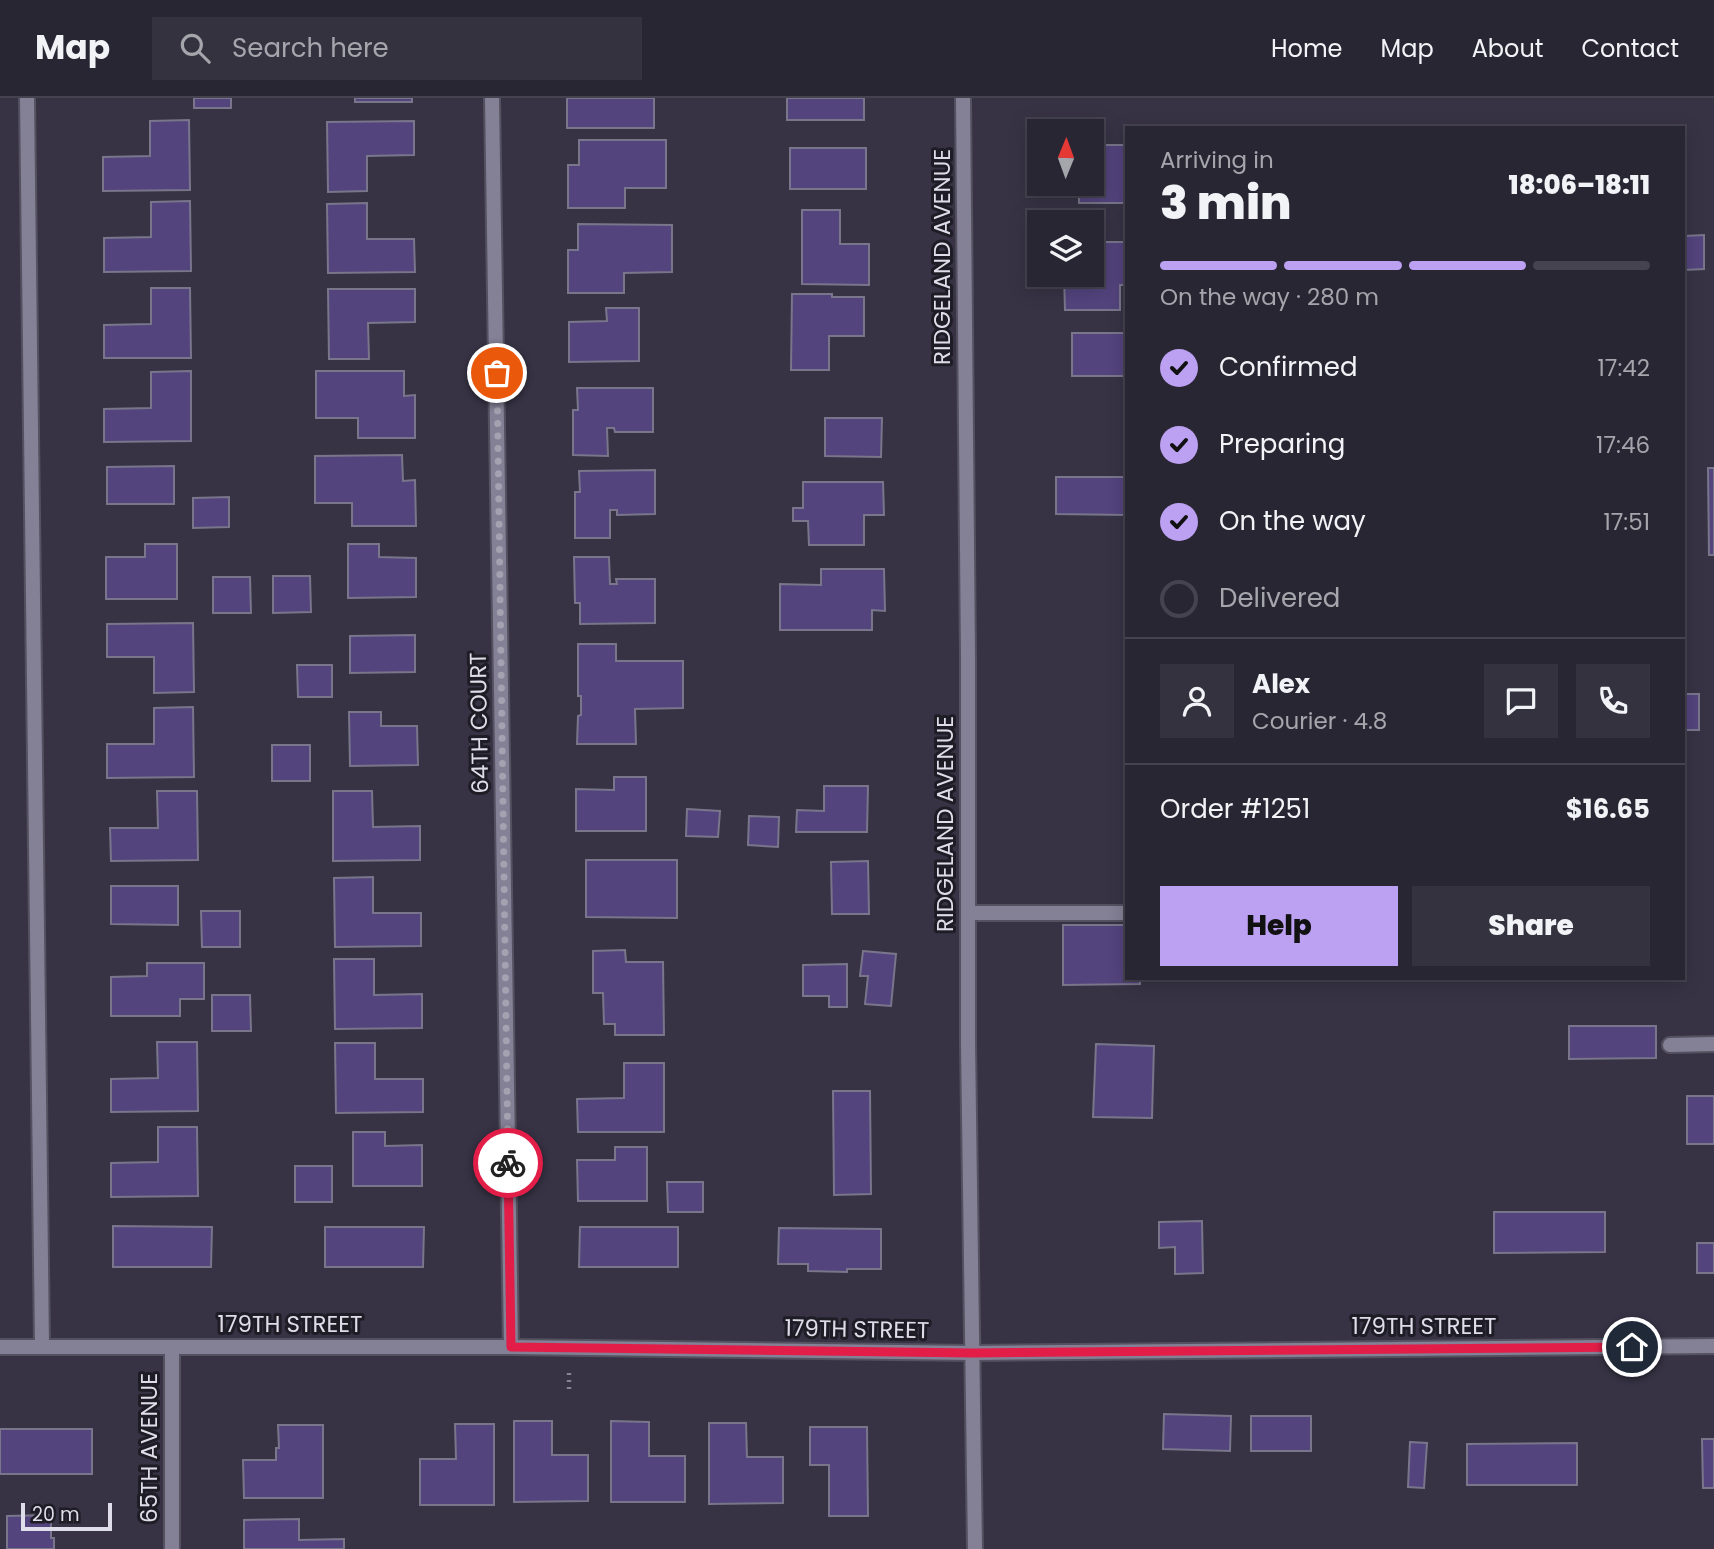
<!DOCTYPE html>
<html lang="en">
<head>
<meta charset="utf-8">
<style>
	body { margin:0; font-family:Poppins,sans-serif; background:#353240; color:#f1f3f6; height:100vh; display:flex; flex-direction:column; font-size:26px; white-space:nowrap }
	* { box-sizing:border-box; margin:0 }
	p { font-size:23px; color:#a5a5ac }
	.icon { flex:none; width:38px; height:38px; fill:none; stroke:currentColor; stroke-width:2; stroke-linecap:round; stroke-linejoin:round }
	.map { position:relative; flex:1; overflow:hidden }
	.sheet { position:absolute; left:1125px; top:28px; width:560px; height:854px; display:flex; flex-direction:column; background:#292634; border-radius:0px; box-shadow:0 4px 18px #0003,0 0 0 2px #45434f }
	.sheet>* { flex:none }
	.needle { width:46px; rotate:1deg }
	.tools { position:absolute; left:1027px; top:21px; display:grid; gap:14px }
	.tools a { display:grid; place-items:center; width:77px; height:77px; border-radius:0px; background:#292634; box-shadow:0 4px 18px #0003,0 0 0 2px #45434f; font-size:35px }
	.scale { position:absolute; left:21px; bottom:18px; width:91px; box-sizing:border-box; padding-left:7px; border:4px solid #dfdde9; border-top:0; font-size:19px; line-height:24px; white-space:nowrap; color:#dfdde9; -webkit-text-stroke:5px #1e1c24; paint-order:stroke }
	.pin { position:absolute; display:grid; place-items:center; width:60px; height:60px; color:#fff; margin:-30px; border:4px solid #fff; border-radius:50%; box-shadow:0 2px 7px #0007 }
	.courier { position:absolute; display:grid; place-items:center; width:70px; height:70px; margin:-35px; border:5px solid #e11d48; border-radius:50%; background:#fff; color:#222; box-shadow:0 2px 9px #0007 }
	.summary em { font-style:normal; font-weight:800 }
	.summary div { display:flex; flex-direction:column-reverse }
	.summary { display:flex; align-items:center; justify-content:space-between; height:119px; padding:0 35px }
	h1 { font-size:46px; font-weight:800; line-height:52px }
	.bar { display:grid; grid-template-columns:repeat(4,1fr); gap:10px 7px; align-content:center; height:84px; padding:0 35px }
	.bar i { height:9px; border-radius:5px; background:#45434f }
	.bar .selected { background:#bca0f2 }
	.bar p { grid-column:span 4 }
	.line { display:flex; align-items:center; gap:18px; padding:0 35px; border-top:2px solid #45434f }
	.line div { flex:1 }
	.round { display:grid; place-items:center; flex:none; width:74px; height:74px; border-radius:0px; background:#353240 }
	ol { padding:0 35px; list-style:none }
	li { display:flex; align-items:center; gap:21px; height:77px }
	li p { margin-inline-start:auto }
	li .icon { padding:7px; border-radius:50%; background:#bca0f2; color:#111; stroke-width:4 }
	li:last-child { color:#a5a5ac }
	li i { width:38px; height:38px; border:4px solid #45434f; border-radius:50% }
	.cta { display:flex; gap:14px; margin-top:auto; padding:14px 35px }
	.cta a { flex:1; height:80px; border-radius:0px; background:#bca0f2; color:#111; font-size:28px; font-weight:800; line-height:80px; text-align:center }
	.cta a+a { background:#353240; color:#f1f3f6 }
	header { display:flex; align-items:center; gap:42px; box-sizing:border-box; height:98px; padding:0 35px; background:#292634; border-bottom:2px solid #45434f }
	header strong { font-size:33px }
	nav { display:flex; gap:38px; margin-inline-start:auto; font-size:24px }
	.search { width:490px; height:63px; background:#353240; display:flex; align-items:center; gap:18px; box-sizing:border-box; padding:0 24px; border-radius:0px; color:#a5a5ac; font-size:26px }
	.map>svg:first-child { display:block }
	.building { fill:#53447d; stroke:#79758b; stroke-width:2 }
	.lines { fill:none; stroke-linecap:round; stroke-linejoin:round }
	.service-casing { stroke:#545160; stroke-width:18 }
	.minor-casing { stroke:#545160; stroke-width:18 }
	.tertiary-casing { stroke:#545160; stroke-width:18 }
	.path { stroke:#868392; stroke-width:4.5; stroke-dasharray:2 5; stroke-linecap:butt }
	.service { stroke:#848096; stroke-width:14 }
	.minor { stroke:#848096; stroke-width:14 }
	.tertiary { stroke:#848096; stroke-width:14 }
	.done { stroke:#a4a2b0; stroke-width:7; stroke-dasharray:0 12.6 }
	.route { stroke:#e11d48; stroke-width:9 }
	.labels { text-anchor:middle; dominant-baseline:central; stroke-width:6; stroke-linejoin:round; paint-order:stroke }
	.street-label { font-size:23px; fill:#dfdde9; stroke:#1e1c24 }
</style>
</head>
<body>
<header>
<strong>Map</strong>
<div class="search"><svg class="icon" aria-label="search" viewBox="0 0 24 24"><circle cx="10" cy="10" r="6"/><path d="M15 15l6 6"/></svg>Search here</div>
<nav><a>Home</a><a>Map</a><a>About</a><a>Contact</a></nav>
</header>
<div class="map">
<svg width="1714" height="1451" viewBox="0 0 1714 1451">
	<rect width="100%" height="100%" fill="#373345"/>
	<g class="building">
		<rect x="194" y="0" width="37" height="10"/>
		<rect x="355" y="0" width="57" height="4"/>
		<rect x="567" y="0" width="87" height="30"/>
		<rect x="787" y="0" width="77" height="22"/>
		<polygon points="189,22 190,92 103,93 103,59 150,58 150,23"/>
		<polygon points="414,23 414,57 367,58 367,93 328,94 327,24"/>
		<polygon points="579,42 666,42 666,90 625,90 625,110 568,110 568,67 579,67"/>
		<polygon points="1092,47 1127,47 1127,105 1079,105 1079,86 1092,86"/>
		<rect x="790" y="50" width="76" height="41"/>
		<polygon points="190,103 191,173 104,174 104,140 151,139 151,104"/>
		<polygon points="367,105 367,141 414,141 415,174 328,175 327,106"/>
		<polygon points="802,112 840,112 840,146 869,146 869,187 802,186"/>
		<polygon points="578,126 672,127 672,174 624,175 624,195 568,195 568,152 578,152"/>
		<polygon points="1704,137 1704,171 1684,172 1684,138"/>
		<polygon points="1092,144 1127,144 1127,187 1120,187 1120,212 1065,212 1064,177 1092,177"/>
		<polygon points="151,190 190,190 191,260 104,260 104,227 151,226"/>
		<polygon points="328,191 415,191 415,224 368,225 369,261 329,261"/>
		<polygon points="792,196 832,196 832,199 864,199 864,238 829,238 829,272 791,272"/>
		<polygon points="606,210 639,210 639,263 569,264 569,224 607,223"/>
		<rect x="1072" y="235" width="55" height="43"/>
		<polygon points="191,273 191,343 104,344 104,311 151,310 151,274"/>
		<polygon points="316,273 404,273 404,298 415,297 415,340 358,340 358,320 316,320"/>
		<polygon points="577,290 653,290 653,334 615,334 614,330 607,330 608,358 573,357 573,312 578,312"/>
		<polygon points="825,320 882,320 881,359 825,358"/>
		<polygon points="402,357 403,383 415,382 416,428 352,428 352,405 315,405 315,358"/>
		<polygon points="174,368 174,406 107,406 107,369"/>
		<polygon points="1708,370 1714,370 1714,457 1709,457"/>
		<polygon points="655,372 655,416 617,417 617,412 610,412 610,440 575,440 575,394 580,394 579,373"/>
		<polygon points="1056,379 1127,379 1126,417 1056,416"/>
		<polygon points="803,384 883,384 884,417 864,417 864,447 809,447 808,423 793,423 793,410 803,410"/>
		<polygon points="229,399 229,429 193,430 193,400"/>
		<polygon points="145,446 177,446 177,501 106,501 106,459 145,459"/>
		<polygon points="348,446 379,446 379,459 416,460 416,499 348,500"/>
		<polygon points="574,459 609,459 610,486 617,486 616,481 655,481 655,525 580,526 580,505 575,505"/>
		<polygon points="821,471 884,471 885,513 872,512 872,532 780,532 780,486 821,487"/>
		<polygon points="273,478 310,478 311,514 273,515"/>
		<polygon points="213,479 250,479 251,515 213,515"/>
		<polygon points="193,525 194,594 154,595 154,559 107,559 107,526"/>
		<polygon points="415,537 415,574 350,575 350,538"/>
		<polygon points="578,546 616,546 616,563 683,563 683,610 635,611 636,646 577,646 578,618 581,617 581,598 578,598"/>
		<polygon points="297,567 332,567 332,599 298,599"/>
		<rect x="1684" y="596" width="15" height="36"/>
		<polygon points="193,609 194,679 107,680 107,646 154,646 154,610"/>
		<polygon points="349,614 381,614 381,628 417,628 418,667 350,668"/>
		<rect x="272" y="647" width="38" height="36"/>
		<polygon points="614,679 646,679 646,733 576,733 576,691 614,692"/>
		<polygon points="824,688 868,688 867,734 796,734 797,712 824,713"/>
		<polygon points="157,693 197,693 198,762 111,763 110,730 158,730"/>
		<polygon points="333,693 372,693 373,729 420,728 420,762 333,763"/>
		<polygon points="687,711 720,713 718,739 686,738"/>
		<polygon points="749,718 779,719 778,749 748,747"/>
		<polygon points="586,762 677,762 677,820 586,819"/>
		<polygon points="868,763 869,816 832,816 831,764"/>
		<polygon points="373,779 373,815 421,815 421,848 335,849 334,780"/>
		<polygon points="111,788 178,788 178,827 111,826"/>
		<polygon points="201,813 240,813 240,849 202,849"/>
		<polygon points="1063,827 1127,827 1127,880 1140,880 1140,886 1063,887"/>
		<polygon points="625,852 626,864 663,864 664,937 615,937 615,926 604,926 603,895 593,895 593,853"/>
		<polygon points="863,853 896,856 891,908 865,906 868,878 860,878"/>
		<polygon points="334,861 374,861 374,897 422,896 422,930 335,931"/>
		<polygon points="147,865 204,865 204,901 180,901 180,918 111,918 111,879 147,878"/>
		<polygon points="847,866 847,909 829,909 829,898 803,898 803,867"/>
		<polygon points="212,897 250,897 251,933 212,933"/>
		<polygon points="1569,928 1656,928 1656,960 1569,961"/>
		<polygon points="157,944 197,944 198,1013 111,1014 111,981 158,980"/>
		<polygon points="335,945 375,945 375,981 423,981 423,1014 336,1015"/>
		<polygon points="1096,946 1154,948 1152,1020 1093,1019"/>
		<polygon points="624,965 664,965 664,1034 578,1034 577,1001 624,1000"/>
		<polygon points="833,993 870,993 871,1096 834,1097"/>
		<rect x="1687" y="998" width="27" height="48"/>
		<polygon points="158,1029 197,1029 198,1098 111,1099 111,1065 158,1064"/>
		<polygon points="353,1034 385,1034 385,1048 422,1047 422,1088 353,1088"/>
		<polygon points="615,1049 647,1049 647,1103 578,1103 577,1062 615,1062"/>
		<rect x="295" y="1068" width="37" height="36"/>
		<polygon points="667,1084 703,1084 703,1114 668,1114"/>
		<polygon points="1494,1114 1605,1114 1605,1154 1494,1155"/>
		<polygon points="1202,1123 1203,1175 1175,1176 1175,1149 1159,1150 1159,1124"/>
		<polygon points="113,1128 212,1129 211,1169 113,1169"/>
		<polygon points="325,1129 424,1129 423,1169 325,1169"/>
		<polygon points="580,1129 678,1129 678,1169 579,1169"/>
		<polygon points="779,1130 881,1131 881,1171 847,1171 847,1174 808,1173 808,1166 778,1166"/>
		<rect x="1697" y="1145" width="17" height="30"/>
		<polygon points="1164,1316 1231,1318 1230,1353 1163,1351"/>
		<rect x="1251" y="1318" width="60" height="35"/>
		<polygon points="514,1323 552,1323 552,1357 588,1357 588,1403 514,1404"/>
		<polygon points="611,1323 649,1324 649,1358 685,1358 685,1404 611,1404"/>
		<polygon points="709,1325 746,1325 747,1359 783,1359 783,1405 709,1406"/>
		<polygon points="455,1326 494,1326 494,1407 420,1407 420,1361 456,1361"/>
		<polygon points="278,1327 323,1327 323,1400 244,1400 243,1362 276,1362 276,1350 279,1350"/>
		<polygon points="810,1329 867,1329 868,1418 829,1418 829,1367 810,1367"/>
		<rect x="0" y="1331" width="92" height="45"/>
		<polygon points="1702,1341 1714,1341 1714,1390 1703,1390"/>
		<polygon points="1410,1344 1427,1345 1424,1390 1408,1389"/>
		<polygon points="1577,1345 1577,1387 1467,1387 1467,1346"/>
		<polygon points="51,1417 51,1440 54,1440 54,1451 7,1451 7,1418"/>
		<polygon points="299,1421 299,1442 344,1441 344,1451 244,1451 244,1422"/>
	</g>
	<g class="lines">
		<defs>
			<g id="service">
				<polyline points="968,815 1127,815"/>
				<polyline points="1670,947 1714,946"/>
			</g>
			<g id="minor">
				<polyline points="27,0 42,1248"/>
				<polyline points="492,0 511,1249"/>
				<polyline points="0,1249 511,1249 973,1255 1714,1248"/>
				<polyline points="172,1249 172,1451"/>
			</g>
			<polyline id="tertiary" points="963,0 968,560 968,945 975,1451"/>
		</defs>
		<use href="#service" class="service-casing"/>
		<use href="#minor" class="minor-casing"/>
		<use href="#tertiary" class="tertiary-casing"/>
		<polyline class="path" points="569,1275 569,1293"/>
		<use href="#service" class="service"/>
		<use href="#minor" class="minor"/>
		<use href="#tertiary" class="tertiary"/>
	</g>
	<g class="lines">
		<polyline class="done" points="497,275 508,1065"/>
		<polyline class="route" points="508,1065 511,1249 973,1255 1632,1249"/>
	</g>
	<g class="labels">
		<g class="street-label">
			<text transform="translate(942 159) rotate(-90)">RIDGELAND AVENUE</text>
			<text transform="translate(479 625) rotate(-91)">64TH COURT</text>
			<text transform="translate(945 726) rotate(-90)">RIDGELAND AVENUE</text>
			<text x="290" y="1226">179TH STREET</text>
			<text x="1424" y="1228">179TH STREET</text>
			<text transform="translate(857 1231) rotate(1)">179TH STREET</text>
			<text transform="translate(149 1350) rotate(-90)">65TH AVENUE</text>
		</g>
	</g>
</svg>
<div class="tools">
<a><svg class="needle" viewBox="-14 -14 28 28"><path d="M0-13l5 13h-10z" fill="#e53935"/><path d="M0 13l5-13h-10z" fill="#a5a5ac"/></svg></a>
<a><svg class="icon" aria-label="layers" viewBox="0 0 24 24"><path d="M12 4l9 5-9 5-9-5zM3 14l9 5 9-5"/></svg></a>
</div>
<div class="scale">20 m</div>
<div class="pin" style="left:497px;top:275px;background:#ea580c"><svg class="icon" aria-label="bag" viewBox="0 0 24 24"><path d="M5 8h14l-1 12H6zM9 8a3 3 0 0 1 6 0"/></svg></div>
<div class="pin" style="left:1632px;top:1249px;background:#1f2937"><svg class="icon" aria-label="home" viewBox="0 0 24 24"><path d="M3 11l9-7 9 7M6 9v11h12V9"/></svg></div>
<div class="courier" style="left:508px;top:1065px"><svg class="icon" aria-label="bike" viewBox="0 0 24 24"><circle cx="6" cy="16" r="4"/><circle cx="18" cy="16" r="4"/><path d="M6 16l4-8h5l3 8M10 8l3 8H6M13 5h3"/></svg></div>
<section class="sheet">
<div class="summary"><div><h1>3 min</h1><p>Arriving in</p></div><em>18:06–18:11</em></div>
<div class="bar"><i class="selected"></i><i class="selected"></i><i class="selected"></i><i></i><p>On the way · 280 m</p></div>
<ol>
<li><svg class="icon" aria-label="check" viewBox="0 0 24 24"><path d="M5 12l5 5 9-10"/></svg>Confirmed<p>17:42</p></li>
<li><svg class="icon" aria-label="check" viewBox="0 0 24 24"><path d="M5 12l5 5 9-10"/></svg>Preparing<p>17:46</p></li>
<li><svg class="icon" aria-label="check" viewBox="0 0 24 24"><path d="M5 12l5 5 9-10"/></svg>On the way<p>17:51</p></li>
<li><i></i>Delivered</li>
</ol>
<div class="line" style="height:126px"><a class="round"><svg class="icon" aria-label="person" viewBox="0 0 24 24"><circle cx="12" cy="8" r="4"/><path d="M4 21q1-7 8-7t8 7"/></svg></a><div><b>Alex</b><p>Courier · 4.8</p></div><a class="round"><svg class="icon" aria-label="chat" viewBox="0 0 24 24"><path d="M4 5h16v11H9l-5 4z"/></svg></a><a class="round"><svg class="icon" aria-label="phone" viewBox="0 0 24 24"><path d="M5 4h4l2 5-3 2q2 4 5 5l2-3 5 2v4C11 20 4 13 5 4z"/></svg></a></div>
<div class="line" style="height:91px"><div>Order #1251</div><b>$16.65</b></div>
<div class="cta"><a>Help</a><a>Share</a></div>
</section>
</div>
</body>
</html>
